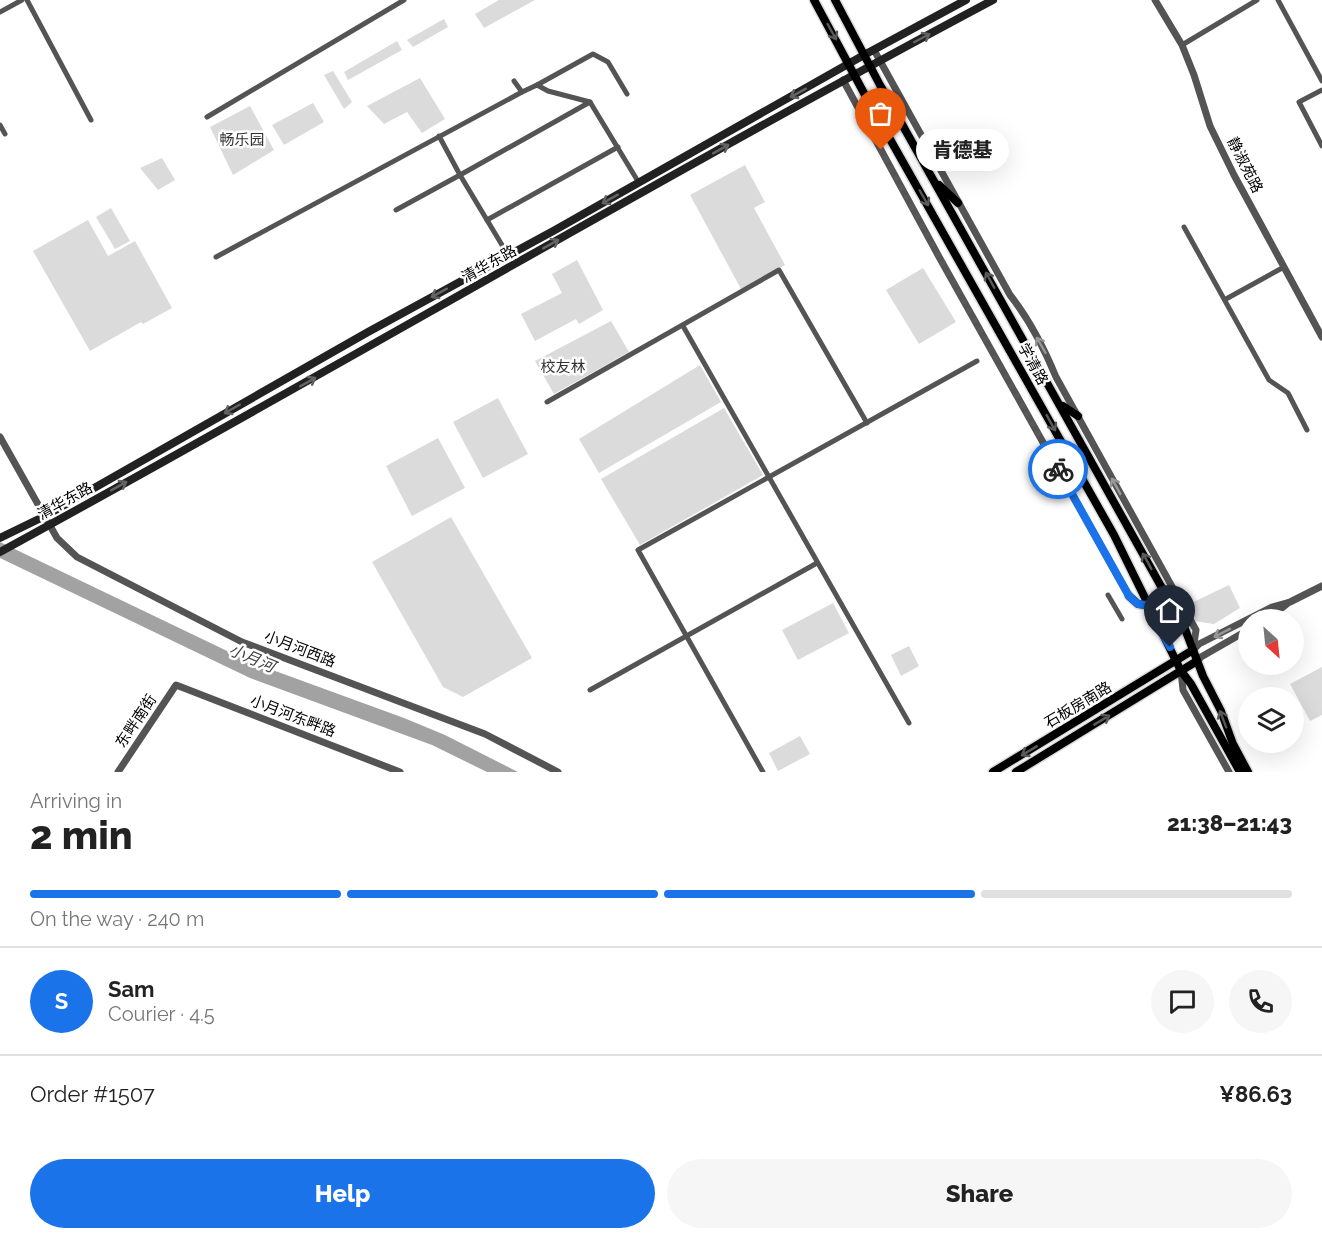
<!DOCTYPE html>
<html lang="en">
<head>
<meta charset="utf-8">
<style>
	body { margin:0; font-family:Raleway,"Noto Sans SC",sans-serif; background:#f6f6f6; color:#222; height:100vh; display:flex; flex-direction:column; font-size:22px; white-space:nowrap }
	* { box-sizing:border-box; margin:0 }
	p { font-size:20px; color:#767676 }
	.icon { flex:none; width:33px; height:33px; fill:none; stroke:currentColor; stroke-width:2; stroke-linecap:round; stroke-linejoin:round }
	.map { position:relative; height:772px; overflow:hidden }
	.side { display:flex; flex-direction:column; background:#fff; flex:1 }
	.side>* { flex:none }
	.needle { width:39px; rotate:153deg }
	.buttons { position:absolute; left:1238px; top:609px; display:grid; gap:12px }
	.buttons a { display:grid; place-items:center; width:66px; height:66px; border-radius:50%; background:#fff; box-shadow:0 6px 24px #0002; font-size:30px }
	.pin { position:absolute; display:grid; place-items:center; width:51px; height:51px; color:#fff; margin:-62px -26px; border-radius:50% 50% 50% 0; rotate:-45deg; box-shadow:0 0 6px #0007 }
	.pin .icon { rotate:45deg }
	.courier { position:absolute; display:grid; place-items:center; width:60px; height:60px; margin:-30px; border:4px solid #1a73e8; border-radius:50%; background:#fff; color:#222; box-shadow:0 2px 8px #0007 }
	.bubble { position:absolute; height:42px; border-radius:21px; background:#fff; box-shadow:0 6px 24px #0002; font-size:20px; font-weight:800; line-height:42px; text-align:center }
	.summary em { font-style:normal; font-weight:800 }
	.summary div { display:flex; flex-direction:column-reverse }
	.summary { display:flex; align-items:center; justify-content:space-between; height:102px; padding:0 30px }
	h1 { font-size:39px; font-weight:800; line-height:45px }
	.bar { display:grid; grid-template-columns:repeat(4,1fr); gap:9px 6px; align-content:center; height:72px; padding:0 30px }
	.bar i { height:8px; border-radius:4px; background:#e0e0e0 }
	.bar .active { background:#1a73e8 }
	.bar p { grid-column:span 4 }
	.line { display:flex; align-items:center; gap:15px; padding:0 30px; border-top:2px solid #e0e0e0 }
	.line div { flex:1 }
	.round { display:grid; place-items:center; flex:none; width:63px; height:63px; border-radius:32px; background:#f6f6f6 }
	.action { display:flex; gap:12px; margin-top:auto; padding:12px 30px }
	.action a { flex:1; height:69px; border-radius:36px; background:#1a73e8; color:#fff; font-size:24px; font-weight:800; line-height:69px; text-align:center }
	.action a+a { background:#f6f6f6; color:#222 }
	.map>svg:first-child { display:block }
	.green { fill:#dbdbdb }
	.water { fill:#a2a2a2 }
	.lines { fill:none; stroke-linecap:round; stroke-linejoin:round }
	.primary-casing { stroke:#dbdbdb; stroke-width:11 }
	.minor { stroke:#545454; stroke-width:5 }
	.tertiary { stroke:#545454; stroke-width:7 }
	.secondary { stroke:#212121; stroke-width:8 }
	.primary { stroke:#000; stroke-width:8 }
	.oneway { stroke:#595959 }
	.oneway2 { stroke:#646464 }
	.oneway3 { stroke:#989898 }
	.done { stroke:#595959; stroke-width:6; stroke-dasharray:0 10.8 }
	.route { stroke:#1a73e8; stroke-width:8 }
	.labels { text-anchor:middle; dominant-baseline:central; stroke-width:5; stroke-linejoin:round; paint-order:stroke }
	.park-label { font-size:15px; fill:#323232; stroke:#fff }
	.street-label { font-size:15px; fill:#000; stroke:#fff }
	.water-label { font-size:16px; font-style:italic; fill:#434343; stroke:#fff }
</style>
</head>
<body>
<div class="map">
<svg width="1322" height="772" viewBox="0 0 1322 772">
	<rect width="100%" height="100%" fill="#fff"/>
	<g class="green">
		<polygon points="499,0 535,0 484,28 475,14"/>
		<polygon points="444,19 448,27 413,47 407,40"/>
		<polygon points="397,41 402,50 348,80 344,72"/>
		<polygon points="333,71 352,102 344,109 324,75"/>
		<polygon points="420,78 445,119 422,133 407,112 384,124 367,106"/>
		<polygon points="313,103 324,122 284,145 272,125"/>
		<polygon points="250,106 274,150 233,175 210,127"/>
		<polygon points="162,158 175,180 158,190 140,168"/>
		<polygon points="745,165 765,202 754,208 785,265 741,289 690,195"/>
		<polygon points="111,208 130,241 115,249 96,217"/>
		<polygon points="88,220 108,256 135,241 172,308 143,324 141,322 90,351 33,251"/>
		<polygon points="577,260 603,310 579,324 576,319 535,341 521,314 562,293 552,274"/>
		<polygon points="923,268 956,322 919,344 886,290"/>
		<polygon points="611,321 629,352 554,394 535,361"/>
		<polygon points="700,365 721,402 599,473 579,439"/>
		<polygon points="498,398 528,454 483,478 453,422"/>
		<polygon points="724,408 763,475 640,545 601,479"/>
		<polygon points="438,438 465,488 412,516 386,466"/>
		<polygon points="451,517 532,658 463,697 443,687 372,562"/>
		<polygon points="1229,585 1240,608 1214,624 1194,621 1185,606"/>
		<polygon points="833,603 849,633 798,660 782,630"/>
		<polygon points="909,646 919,666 901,676 891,655"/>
		<polygon points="1322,667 1322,715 1310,721 1290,684"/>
		<polygon points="800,736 810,754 778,771 769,753"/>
	</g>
	<polygon class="water" points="0,542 248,661 404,718 445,735 518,772 487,772 432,745 250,678 0,558"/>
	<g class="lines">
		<defs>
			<g id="primary">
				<polyline points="814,0 865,95 1114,535 1181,671 1191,684 1240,772"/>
				<polyline points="835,0 880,85 1185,629 1203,676 1221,711 1233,744 1248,772"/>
				<polyline points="939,185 958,203"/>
				<polyline points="1063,406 1078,416"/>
				<polyline points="1129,596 1138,604 1147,605"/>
				<polyline points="993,772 1193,650"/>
				<polyline points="1016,772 1197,661"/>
			</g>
		</defs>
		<use href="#primary" class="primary-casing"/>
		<g class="minor">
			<polyline points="27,0 91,120"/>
			<polyline points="1278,0 1322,81"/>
			<polyline points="0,12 22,0"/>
			<polyline points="1182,45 1257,0"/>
			<polyline points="514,81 522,92 537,85 548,91 590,102 639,183"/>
			<polyline points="537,85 593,54 608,62 627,94"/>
			<polyline points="1322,90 1299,102 1322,146"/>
			<polyline points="207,117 404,0"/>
			<polyline points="0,125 5,134"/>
			<polyline points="396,210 460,175 439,136"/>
			<polyline points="487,220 618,147"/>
			<polyline points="1184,227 1269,380 1288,393 1307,430"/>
			<polyline points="508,255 460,175 590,102"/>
			<polyline points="216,257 522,92"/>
			<polyline points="1226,299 1284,267"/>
			<polyline points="683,326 909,723"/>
			<polyline points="547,402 779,270 867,423"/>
			<polyline points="1108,595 1122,619"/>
			<polyline points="590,690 817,563"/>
			<polyline points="763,772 638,550 977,361"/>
		</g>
		<g class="tertiary">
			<polyline points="1155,0 1182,45 1194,75 1210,126 1234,175 1322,337"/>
			<path d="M874,50L1010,295C1029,319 1044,348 1056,377L1196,630L1193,650"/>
			<polyline points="843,80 938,255 1129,596"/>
			<polyline points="0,437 57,538 77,557 242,642 485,734 558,772"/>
			<polyline points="1267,620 1288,603"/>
			<polyline points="1193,650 1199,644 1272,607 1290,602 1322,586"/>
			<polyline points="1197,661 1201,657 1248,630"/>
			<polyline points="1181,671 1183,690 1229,772"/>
			<polyline points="118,772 176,685 400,772"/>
		</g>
		<g class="secondary">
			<polyline points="0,538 45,516 368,332 555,230 864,55 966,0"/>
			<path d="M0,552C332,371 658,178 993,0"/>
		</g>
		<use href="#primary" class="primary"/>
	</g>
	<defs><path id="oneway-shaft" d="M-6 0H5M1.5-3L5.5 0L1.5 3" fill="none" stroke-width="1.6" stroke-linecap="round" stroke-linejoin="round" transform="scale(1.5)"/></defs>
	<g class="oneway">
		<use href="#oneway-shaft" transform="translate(832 32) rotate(61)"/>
		<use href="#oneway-shaft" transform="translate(924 198) rotate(60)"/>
		<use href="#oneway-shaft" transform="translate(990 280) rotate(-119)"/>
		<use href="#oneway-shaft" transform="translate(1051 423) rotate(61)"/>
		<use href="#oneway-shaft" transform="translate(1147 561) rotate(-119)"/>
		<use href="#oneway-shaft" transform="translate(1223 719) rotate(-111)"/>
		<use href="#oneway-shaft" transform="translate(1102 720) rotate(-31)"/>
		<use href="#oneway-shaft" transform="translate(1029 751) rotate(149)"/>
	</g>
	<g class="oneway2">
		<use href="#oneway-shaft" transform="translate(922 38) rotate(-28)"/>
		<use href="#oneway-shaft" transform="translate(798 93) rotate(151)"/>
		<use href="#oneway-shaft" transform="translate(721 149) rotate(-29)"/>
		<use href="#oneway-shaft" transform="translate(610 199) rotate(151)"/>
		<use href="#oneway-shaft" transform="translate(551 244) rotate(-29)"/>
		<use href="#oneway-shaft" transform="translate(439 293) rotate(151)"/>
		<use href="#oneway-shaft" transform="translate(308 382) rotate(-29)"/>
		<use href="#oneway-shaft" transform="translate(232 409) rotate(150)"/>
		<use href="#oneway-shaft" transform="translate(119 486) rotate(-29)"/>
	</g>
	<g class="oneway3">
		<use href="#oneway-shaft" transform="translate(1041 345) rotate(-120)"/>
		<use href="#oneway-shaft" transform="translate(1116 486) rotate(-119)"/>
		<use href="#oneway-shaft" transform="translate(1222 633) rotate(153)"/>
	</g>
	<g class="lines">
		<polyline class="done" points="881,150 938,255 1058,469"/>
		<polyline class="route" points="1058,469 1129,596 1138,604 1147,605 1170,647"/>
	</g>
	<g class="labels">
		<g class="park-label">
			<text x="242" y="140">畅乐园</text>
			<text x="563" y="367">校友林</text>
		</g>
		<g class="street-label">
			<text transform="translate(1245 165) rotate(63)">静淑苑路</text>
			<text transform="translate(489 264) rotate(-29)">清华东路</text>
			<text transform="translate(1033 364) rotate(61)">学清路</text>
			<text transform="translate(65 501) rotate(-29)">清华东路</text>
			<text transform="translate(300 649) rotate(21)">小月河西路</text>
			<text transform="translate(1078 705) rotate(-31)">石板房南路</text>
			<text transform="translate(293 716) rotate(21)">小月河东畔路</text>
			<text transform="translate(136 721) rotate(-56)">东畔南街</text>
		</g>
		<g class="water-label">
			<text transform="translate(252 658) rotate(23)">小月河</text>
		</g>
	</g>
</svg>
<div class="buttons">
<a><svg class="needle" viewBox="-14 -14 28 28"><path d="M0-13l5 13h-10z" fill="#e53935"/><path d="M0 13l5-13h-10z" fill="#767676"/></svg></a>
<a><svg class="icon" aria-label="layers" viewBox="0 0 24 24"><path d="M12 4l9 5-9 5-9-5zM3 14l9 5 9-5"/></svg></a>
</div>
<div class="pin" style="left:881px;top:150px;background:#ea580c"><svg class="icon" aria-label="bag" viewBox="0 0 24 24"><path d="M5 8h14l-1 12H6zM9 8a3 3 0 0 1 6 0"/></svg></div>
<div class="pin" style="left:1170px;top:647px;background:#1f2937"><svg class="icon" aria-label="home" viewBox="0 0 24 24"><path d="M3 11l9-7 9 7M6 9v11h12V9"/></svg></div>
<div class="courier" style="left:1058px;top:469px"><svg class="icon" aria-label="bike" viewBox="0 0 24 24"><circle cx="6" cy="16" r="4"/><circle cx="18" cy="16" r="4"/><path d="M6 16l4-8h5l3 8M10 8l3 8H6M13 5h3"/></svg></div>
<div class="bubble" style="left:916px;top:129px;width:93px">肯德基</div>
</div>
<section class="side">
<div class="summary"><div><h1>2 min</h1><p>Arriving in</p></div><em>21:38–21:43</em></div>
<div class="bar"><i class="active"></i><i class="active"></i><i class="active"></i><i></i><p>On the way · 240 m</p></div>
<div class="line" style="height:108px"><b class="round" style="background:#1a73e8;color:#fff">S</b><div><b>Sam</b><p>Courier · 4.5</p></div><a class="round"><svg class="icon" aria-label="chat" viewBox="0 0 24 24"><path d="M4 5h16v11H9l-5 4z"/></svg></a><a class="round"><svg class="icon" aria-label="phone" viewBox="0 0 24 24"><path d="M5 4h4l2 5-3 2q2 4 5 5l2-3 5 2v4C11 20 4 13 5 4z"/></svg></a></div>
<div class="line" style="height:78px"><div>Order #1507</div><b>¥86.63</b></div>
<div class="action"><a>Help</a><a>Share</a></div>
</section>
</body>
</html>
